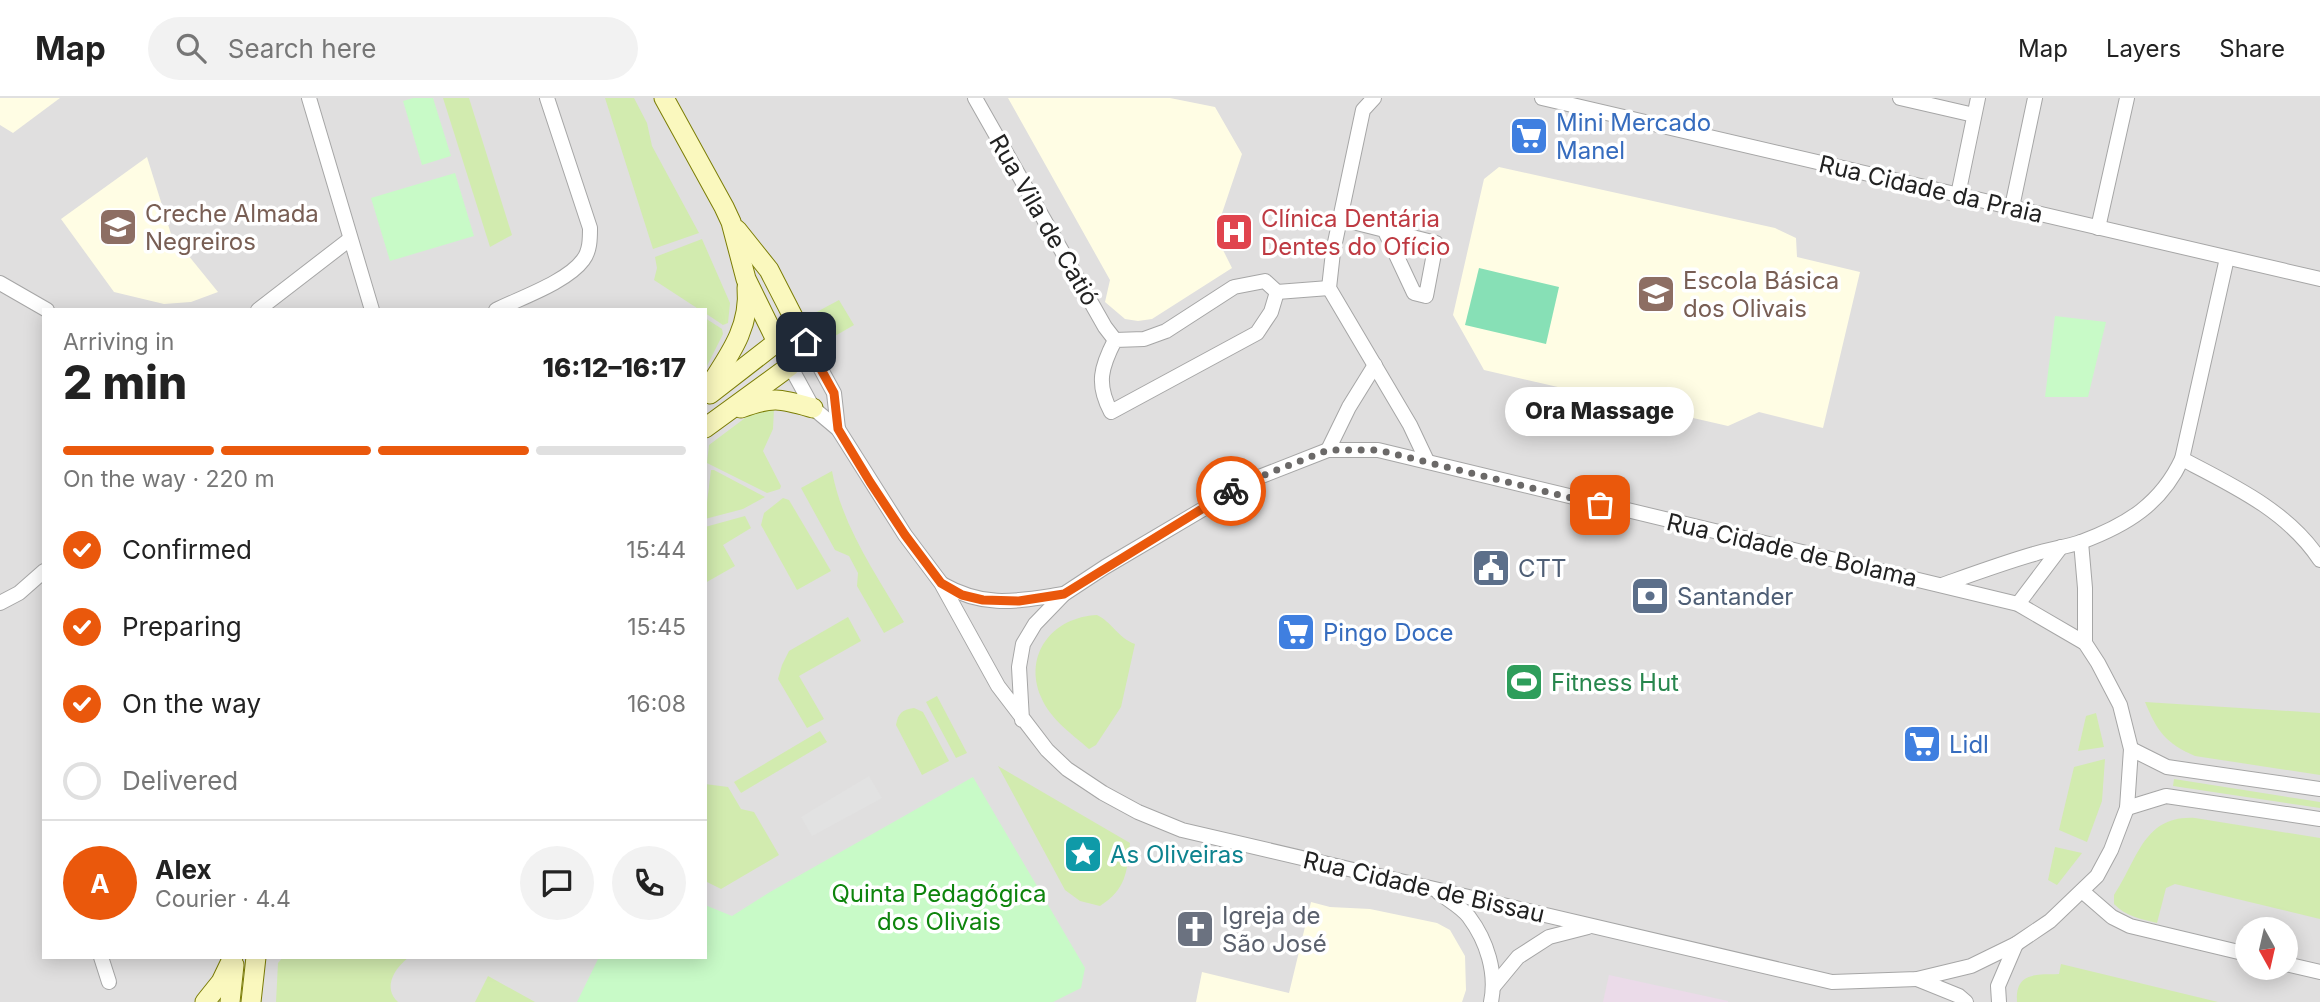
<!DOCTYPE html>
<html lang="en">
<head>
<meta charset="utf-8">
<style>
	body { margin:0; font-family:Inter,sans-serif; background:#f2f2f2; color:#222; height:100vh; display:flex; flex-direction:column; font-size:26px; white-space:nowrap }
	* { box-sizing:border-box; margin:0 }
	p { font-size:23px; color:#767676 }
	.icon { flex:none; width:38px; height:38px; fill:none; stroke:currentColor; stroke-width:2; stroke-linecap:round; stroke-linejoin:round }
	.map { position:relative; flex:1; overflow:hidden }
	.side { position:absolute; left:42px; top:210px; width:665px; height:651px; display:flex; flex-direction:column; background:#fff; border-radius:0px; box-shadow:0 4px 18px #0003 }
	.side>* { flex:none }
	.needle { width:46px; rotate:172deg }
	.controls { position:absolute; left:2235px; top:819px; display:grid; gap:14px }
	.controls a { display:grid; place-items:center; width:63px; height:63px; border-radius:50%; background:#fff; box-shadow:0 4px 18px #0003; font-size:35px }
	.pin { position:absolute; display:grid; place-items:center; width:60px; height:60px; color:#fff; margin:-30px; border-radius:14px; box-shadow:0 4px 10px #0006 }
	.courier { position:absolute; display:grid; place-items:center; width:70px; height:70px; margin:-35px; border:5px solid #ea580c; border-radius:50%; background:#fff; color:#222; box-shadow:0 2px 9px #0007 }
	.bubble { position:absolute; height:49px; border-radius:24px; background:#fff; box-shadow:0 4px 18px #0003; font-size:23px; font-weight:800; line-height:49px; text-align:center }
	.summary em { font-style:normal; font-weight:800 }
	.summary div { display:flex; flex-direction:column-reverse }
	.summary { display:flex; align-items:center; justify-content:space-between; height:119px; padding:0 21px }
	h1 { font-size:46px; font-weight:800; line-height:52px }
	.bar { display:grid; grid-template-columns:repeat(4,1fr); gap:10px 7px; align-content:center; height:84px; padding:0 21px }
	.bar i { height:9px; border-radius:5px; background:#e0e0e0 }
	.bar .on { background:#ea580c }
	.bar p { grid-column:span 4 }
	.line { display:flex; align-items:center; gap:18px; padding:0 21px; border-top:2px solid #e0e0e0 }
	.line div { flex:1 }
	.round { display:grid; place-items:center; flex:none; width:74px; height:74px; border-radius:37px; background:#f2f2f2 }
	ol { padding:0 21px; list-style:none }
	li { display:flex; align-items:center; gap:21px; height:77px }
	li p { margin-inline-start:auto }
	li .icon { padding:7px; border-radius:50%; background:#ea580c; color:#fff; stroke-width:4 }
	li:last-child { color:#767676 }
	li i { width:38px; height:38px; border:4px solid #e0e0e0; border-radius:50% }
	header { display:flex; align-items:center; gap:42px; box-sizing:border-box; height:98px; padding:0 35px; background:#fff; border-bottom:2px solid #e0e0e0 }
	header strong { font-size:33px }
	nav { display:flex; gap:38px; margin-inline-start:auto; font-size:24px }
	.search { width:490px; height:63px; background:#f2f2f2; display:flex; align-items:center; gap:18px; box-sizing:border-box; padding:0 24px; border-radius:38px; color:#767676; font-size:26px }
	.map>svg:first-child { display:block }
	.residential { fill:#e0dfdf; fill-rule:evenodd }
	.industrial { fill:#ebdbe9 }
	.education { fill:#fffde4 }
	.grass { fill:#d2ebaf }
	.park { fill:#c8fac7 }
	.pitch { fill:#87e0b6 }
	.parking { fill:#e2e2e2 }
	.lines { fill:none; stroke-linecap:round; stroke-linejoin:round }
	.street-casing { stroke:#a6a6a6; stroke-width:16 }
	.secondary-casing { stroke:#7b7d05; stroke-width:21 }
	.street { stroke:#fff; stroke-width:14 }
	.secondary { stroke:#faf8be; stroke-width:19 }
	.done { stroke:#6b6968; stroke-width:7; stroke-dasharray:0 12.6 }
	.route { stroke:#ea580c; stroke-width:9 }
	.labels { text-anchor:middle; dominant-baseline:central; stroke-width:7; stroke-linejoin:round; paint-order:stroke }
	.shop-label { font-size:24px; fill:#366cbe; stroke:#fff; text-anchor:start }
	.street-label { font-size:24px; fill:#222; stroke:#fff }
	.education-label { font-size:24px; fill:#785e54; stroke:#fff; text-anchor:start }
	.health-label { font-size:24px; fill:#be3a42; stroke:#fff; text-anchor:start }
	.service-label { font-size:24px; fill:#4e5e75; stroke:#fff; text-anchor:start }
	.leisure-label { font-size:24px; fill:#27864d; stroke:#fff; text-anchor:start }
	.culture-label { font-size:24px; fill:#0d838f; stroke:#fff; text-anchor:start }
	.park-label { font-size:24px; fill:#0d840c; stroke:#fff }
	.worship-label { font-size:24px; fill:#5b616d; stroke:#fff; text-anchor:start }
</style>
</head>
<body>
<header>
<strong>Map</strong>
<div class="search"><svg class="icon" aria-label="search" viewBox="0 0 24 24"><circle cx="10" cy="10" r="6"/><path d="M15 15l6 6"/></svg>Search here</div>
<nav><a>Map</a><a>Layers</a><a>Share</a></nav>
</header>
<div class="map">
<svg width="2320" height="904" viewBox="0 0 2320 904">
	<rect width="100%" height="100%" fill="#f2eee9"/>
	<path class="residential" d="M0,0H2320V904H0ZM44,212H705V859H44ZM2247,831H2286V870H2247Z"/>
	<polygon class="industrial" points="1609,877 1728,903 1728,904 1603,904"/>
	<g class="education">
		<polygon points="0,0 60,0 13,35 0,27"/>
		<polygon points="1008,0 1170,0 1215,9 1242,56 1215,136 1232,170 1152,221 1138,223 1125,221 1105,204 1110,182"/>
		<polygon points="147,59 171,136 218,194 191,204 164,206 114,194 61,121"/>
		<polygon points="1499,69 1775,130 1796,140 1797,159 1860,174 1823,330 1759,314 1728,328 1484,272 1453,217 1484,81"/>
		<polygon points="1311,804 1330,809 1370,811 1437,825 1450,832 1465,858 1466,892 1462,904 1196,904 1202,874 1289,895"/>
	</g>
	<g class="grass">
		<polygon points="443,0 469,0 512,137 490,149"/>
		<polygon points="605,0 634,0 647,25 652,48 699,135 653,151"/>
		<polygon points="702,141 730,205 728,225 723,227 705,215 705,212 700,212 654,182 657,170 655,159"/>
		<polygon points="839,202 854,227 828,242 813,216"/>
		<polygon points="705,220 722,231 723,236 705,272"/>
		<polygon points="774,311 773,331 763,353 781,388 780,391 767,395 707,365 709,347 749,317"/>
		<polygon points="711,372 714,372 765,399 743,411 705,421"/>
		<path d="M832,373C842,428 876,476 904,524L884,535L857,488L858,475L849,458L835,452L801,390Z"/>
		<polygon points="783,400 789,402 831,473 797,492 761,427 764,415"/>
		<polygon points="745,418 751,430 723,447 735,468 705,485 705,429"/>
		<path d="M1097,517C1112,524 1118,540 1135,546L1121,609L1096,647L1089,651C1072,636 1050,621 1041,599C1023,556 1053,519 1097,517Z"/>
		<polygon points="848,519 861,543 799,578 824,621 807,630 778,581 782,567 789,553"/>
		<polygon points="937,598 967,655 956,660 926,604"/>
		<path d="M2145,604L2320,615V677L2195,658C2165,645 2157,633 2145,604Z"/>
		<path d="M914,610L923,614L949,663L922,677L896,627C898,615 902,612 914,610Z"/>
		<polygon points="2096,615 2104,649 2078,653 2086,618"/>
		<polygon points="820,633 827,644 741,695 734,684"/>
		<polygon points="2105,661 2102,703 2087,744 2059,732 2074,669"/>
		<path d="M998,668L1130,745C1127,775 1126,791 1100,808L1080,803L1065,792Z"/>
		<polygon points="2174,681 2320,704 2320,710 2173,688"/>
		<polygon points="705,686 728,689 741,711 754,714 779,757 721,791 705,783"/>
		<path d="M2195,720L2320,740V821L2175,786L2166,790L2157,825C2141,821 2125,818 2114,806V797C2138,762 2143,717 2195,720Z"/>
		<polygon points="2055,749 2082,755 2057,787 2048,782"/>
		<path d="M283,859H409C395,870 382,889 398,904H276L278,865Z"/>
		<path d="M2061,866L2218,904H2017C2015,873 2037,877 2059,876Z"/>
		<polygon points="488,878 535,904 475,904"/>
	</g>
	<g class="park">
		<polygon points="413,0 433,0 451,58 422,67 403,3"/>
		<polygon points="455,75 474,138 390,163 371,100"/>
		<polygon points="2055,218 2106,224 2088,299 2045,299"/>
		<polygon points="973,679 1085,870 1081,890 1053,904 577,904 599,859 705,859 705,807 732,818 770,794"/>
	</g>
	<polygon class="pitch" points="1479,170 1559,189 1546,246 1465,227"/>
	<polygon class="parking" points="869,678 882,700 812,738 801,719"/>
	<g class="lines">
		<defs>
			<g id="street">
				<polyline points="309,0 372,212"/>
				<polyline points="975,0 1105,229 1115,242"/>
				<polyline points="1374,0 1363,12 1333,154 1329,190 1410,327 1427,363"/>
				<polyline points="1542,0 2320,181"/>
				<polyline points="1900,0 1974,17"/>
				<polyline points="1958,97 1978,0"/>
				<polyline points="2012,109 2035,0"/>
				<polyline points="1341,121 1436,145 1426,198 1414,195 1384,131"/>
				<polyline points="2098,130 2127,0"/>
				<path d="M1265,183L1277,194L1271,214L1257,235L1111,314C1096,286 1101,269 1115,242L1144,241L1166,233L1234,189Z"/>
				<polyline points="0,185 47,212"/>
				<polyline points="1277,194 1329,190"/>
				<polyline points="258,212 350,141"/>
				<path d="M496,212C520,200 567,184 583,162C590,153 590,141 590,130L547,0"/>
				<polyline points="777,244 813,310 838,331 905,437 941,485 998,588 1047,652 1067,671 1103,695 1138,714 1182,732 1832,884 1917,881 1971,868 2016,846 2050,823 2097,778 2111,752 2127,710 2131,651 2120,607 2098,565 2085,545 2018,506 1378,352 1328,352 1254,381 1105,469 1064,496 1035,526 1023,546 1019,569 1022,622"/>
				<polyline points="806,244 834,295 838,331"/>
				<polyline points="1328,352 1349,309 1375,267"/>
				<path d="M2182,361C2232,387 2288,413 2320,462"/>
				<polyline points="2081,444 2085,490 2085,545"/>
				<path d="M942,486C986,511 1017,503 1064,496"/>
				<path d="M1942,487C1973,476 2003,465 2034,456C2049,451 2066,449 2081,444C2127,427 2161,406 2182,361L2227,160"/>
				<polyline points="0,505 19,495 44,473"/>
				<polyline points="2018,506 2061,449"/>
				<polyline points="2131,651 2167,669 2320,691"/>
				<polyline points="2127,710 2166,698 2320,721"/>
				<polyline points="2082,793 2112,819 2130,828 2247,856"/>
				<path d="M1438,794C1448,802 1462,809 1469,819C1487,843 1497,875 1491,904"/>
				<polyline points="101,859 109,884"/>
				<polyline points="2286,866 2320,874"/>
				<polyline points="1917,881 1959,898 1966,904"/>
				<polyline points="1494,888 1518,859 1549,839 1588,829"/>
				<polyline points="1999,904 1998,888 2016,846"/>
			</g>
			<g id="secondary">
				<polyline points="664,0 724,109 731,124 746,181 777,244"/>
				<polyline points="737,132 769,172 806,244"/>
				<path d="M705,295C727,260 751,231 747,189"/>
				<polyline points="710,296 777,244 788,244"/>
				<path d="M741,310C773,298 781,301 813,310"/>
				<polyline points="705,330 790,268 806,244"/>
				<polyline points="205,904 221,884 233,859"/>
				<polyline points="230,904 234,867"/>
				<polyline points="251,904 256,859"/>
			</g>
		</defs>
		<use href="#street" class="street-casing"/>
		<use href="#secondary" class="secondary-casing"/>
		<use href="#street" class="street"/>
		<use href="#secondary" class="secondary"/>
	</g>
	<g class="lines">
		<polyline class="done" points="1231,393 1254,381 1328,352 1378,352 1600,407"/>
		<polyline class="route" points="806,244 834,295 838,331 870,384 905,437 941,485 962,497 983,502 1019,503 1064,496 1231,393"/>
	</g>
	<defs>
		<symbol id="supermarket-square" viewBox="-11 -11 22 22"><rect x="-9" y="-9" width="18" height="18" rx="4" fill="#3f7fe0" stroke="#fff"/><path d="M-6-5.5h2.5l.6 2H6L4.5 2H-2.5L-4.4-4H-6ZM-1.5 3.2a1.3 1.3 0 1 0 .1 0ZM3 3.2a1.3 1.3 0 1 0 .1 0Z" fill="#fff"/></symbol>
		<symbol id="school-square" viewBox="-11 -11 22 22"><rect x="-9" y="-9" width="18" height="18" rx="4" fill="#8d6e63" stroke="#fff"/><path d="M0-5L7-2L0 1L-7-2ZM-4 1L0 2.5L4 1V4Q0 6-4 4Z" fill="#fff"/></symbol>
		<symbol id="hospital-square" viewBox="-11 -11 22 22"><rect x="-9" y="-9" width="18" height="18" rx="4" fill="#e0444e" stroke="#fff"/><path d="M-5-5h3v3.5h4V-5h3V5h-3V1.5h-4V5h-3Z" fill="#fff"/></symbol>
		<symbol id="civic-square" viewBox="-11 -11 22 22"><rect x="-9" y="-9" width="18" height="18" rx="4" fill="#5c6f8a" stroke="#fff"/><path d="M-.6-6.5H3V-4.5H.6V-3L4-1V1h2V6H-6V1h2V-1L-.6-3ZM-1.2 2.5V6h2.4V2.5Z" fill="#fff"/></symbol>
		<symbol id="bank-square" viewBox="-11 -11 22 22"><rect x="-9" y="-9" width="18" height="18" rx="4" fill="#5c6f8a" stroke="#fff"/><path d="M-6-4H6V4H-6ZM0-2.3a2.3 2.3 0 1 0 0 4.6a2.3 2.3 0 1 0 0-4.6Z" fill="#fff"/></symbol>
		<symbol id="stadium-square" viewBox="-11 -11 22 22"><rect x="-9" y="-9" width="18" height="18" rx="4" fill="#2e9e5b" stroke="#fff"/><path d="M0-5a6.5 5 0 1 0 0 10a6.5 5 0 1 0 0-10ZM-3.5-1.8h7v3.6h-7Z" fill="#fff"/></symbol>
		<symbol id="sight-square" viewBox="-11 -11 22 22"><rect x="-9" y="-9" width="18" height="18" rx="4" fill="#0f9aa8" stroke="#fff"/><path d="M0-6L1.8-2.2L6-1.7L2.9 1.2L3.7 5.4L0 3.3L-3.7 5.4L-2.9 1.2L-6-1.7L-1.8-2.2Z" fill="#fff"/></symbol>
		<symbol id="church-square" viewBox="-11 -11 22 22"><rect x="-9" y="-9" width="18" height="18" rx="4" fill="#6b7280" stroke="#fff"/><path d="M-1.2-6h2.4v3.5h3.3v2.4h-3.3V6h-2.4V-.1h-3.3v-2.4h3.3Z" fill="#fff"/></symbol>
	</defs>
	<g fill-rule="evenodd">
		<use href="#supermarket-square" x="1507" y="16" width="44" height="44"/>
		<use href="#school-square" x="96" y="107" width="44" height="44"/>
		<use href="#hospital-square" x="1212" y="112" width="44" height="44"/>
		<use href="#school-square" x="1634" y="174" width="44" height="44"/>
		<use href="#civic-square" x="1469" y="448" width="44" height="44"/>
		<use href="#bank-square" x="1628" y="476" width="44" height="44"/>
		<use href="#supermarket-square" x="1274" y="512" width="44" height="44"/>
		<use href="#stadium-square" x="1502" y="562" width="44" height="44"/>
		<use href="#supermarket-square" x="1900" y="624" width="44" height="44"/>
		<use href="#sight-square" x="1061" y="734" width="44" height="44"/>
		<use href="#church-square" x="1173" y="809" width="44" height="44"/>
	</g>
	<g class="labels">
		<g class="shop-label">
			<text x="1556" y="24">Mini Mercado<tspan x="1556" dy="28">Manel</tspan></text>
			<text x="1323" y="534">Pingo Doce</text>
			<text x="1949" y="646">Lidl</text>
		</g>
		<g class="street-label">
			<text transform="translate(1931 91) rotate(13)">Rua Cidade da Praia</text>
			<text transform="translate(1044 122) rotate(60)">Rua Vila de Catió</text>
			<text transform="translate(1792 452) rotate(13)">Rua Cidade de Bolama</text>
			<text transform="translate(1424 789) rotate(13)">Rua Cidade de Bissau</text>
		</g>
		<g class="education-label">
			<text x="145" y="115">Creche Almada<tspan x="145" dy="28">Negreiros</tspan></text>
			<text x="1683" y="182">Escola Básica<tspan x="1683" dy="28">dos Olivais</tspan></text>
		</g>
		<g class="health-label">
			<text x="1261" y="120">Clínica Dentária<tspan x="1261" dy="28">Dentes do Ofício</tspan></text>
		</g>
		<g class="service-label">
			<text x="1518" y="470">CTT</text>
			<text x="1677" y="498">Santander</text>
		</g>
		<g class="leisure-label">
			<text x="1551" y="584">Fitness Hut</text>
		</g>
		<g class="culture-label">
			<text x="1110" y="756">As Oliveiras</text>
		</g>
		<g class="park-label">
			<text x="939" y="795">Quinta Pedagógica<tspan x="939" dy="28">dos Olivais</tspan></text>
		</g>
		<g class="worship-label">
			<text x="1222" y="817">Igreja de<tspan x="1222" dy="28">São José</tspan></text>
		</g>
	</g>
</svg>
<div class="controls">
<a><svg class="needle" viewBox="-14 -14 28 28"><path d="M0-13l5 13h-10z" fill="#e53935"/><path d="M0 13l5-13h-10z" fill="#767676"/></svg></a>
</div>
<div class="pin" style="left:1600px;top:407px;background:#ea580c"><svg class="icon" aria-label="bag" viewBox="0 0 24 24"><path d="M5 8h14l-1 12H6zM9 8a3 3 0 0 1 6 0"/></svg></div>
<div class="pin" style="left:806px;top:244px;background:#1f2937"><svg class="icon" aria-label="home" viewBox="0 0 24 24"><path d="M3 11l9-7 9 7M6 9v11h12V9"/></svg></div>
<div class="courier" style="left:1231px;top:393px"><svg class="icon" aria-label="bike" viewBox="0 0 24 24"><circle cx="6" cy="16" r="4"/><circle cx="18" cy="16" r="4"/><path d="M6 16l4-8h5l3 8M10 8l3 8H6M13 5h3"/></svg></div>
<div class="bubble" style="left:1505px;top:289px;width:189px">Ora Massage</div>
<section class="side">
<div class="summary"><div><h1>2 min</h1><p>Arriving in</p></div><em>16:12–16:17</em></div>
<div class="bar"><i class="on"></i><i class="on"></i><i class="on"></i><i></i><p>On the way · 220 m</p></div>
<ol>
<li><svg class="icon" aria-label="check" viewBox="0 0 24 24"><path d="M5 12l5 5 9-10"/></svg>Confirmed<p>15:44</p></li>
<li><svg class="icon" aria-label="check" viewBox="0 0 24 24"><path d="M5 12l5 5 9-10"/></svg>Preparing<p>15:45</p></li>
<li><svg class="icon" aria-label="check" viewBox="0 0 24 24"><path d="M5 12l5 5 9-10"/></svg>On the way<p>16:08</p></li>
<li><i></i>Delivered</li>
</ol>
<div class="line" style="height:126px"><b class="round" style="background:#ea580c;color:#fff">A</b><div><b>Alex</b><p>Courier · 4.4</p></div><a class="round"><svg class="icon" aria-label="chat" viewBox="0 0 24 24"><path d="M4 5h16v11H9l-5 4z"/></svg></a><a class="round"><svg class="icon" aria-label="phone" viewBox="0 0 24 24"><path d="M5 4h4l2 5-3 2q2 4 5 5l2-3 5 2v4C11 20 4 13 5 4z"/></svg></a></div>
</section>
</div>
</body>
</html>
